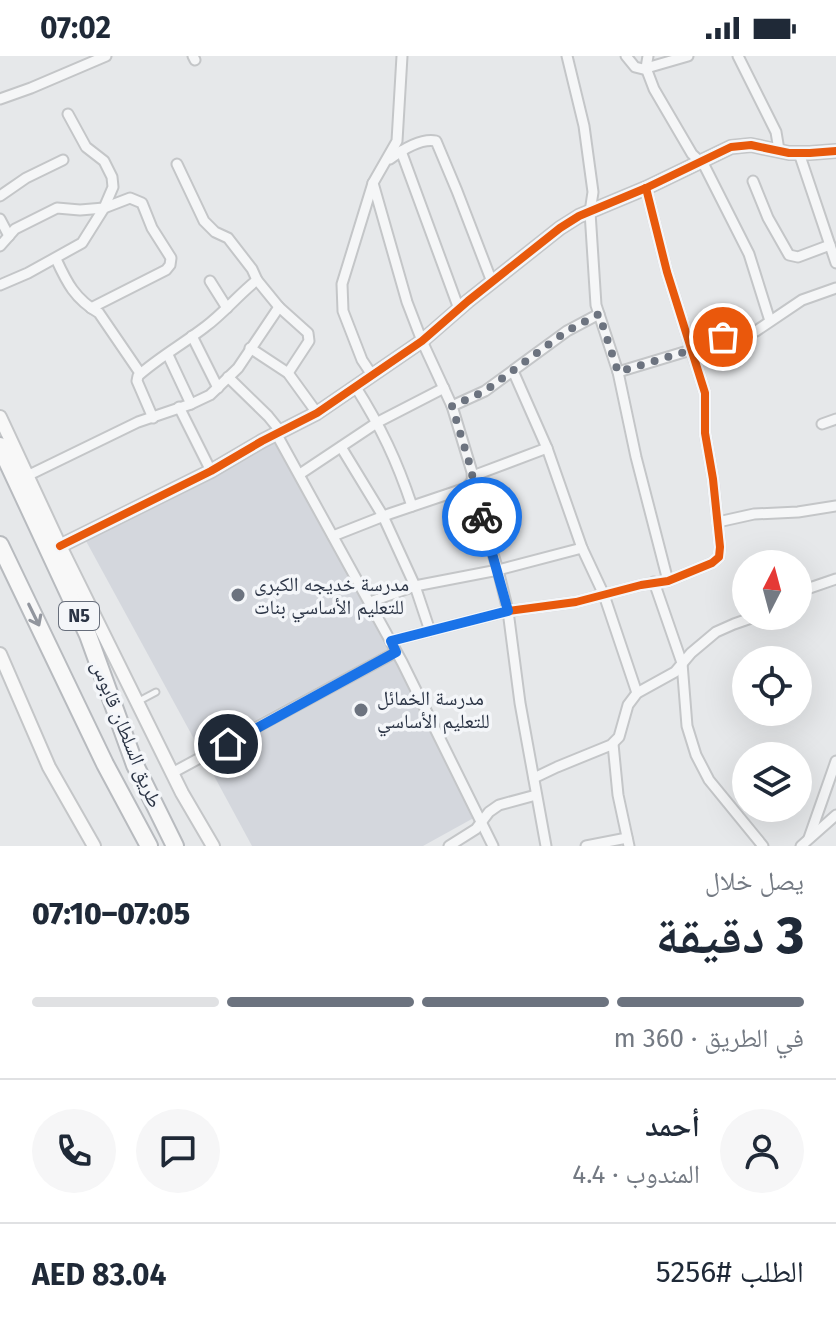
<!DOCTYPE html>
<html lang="ar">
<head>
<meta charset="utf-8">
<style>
	body { margin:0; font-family:"Fira Sans","Noto Naskh Arabic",sans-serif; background:#f6f6f7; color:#1f2937; direction:rtl; height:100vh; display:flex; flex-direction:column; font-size:30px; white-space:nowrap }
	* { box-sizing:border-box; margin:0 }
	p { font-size:26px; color:#747a83 }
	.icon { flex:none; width:44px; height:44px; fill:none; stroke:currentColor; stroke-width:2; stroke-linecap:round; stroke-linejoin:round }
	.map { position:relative; height:790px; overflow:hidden; direction:ltr }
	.details { display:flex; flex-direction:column; background:#fff; flex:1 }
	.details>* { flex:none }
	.needle { width:52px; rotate:6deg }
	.fabs { position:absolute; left:732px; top:494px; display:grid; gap:16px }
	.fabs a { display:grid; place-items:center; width:80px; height:80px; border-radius:50%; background:#fff; box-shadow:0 8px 32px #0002; font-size:40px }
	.pin { position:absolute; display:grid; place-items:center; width:68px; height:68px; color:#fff; margin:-34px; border:4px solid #fff; border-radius:50%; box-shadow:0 2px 8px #0007 }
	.courier { position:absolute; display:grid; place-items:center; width:80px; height:80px; margin:-40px; border:6px solid #1a73e8; border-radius:50%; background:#fff; color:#222; box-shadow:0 2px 10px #0007 }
	.headline em { font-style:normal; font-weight:800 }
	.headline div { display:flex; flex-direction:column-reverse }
	.headline { display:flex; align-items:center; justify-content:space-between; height:136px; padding:0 32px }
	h1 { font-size:52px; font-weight:800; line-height:60px }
	.bar { display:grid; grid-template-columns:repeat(4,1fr); gap:12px 8px; align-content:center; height:96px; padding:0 32px }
	.bar i { height:10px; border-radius:6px; background:#e0e1e3 }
	.bar .on { background:#6c737f }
	.bar p { grid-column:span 4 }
	.line { display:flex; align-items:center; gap:20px; padding:0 32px; border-top:2px solid #e0e1e3 }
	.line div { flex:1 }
	.round { display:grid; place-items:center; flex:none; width:84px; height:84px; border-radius:42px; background:#f6f6f7 }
	.status { display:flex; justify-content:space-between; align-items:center; height:56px; padding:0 40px; background:#fff; direction:ltr }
	.status svg { height:22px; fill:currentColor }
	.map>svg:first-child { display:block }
	.built { fill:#d4d7dd }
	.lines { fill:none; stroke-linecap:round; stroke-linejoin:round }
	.lane-casing { stroke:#c4c6c8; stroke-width:9 }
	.street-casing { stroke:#c4c6c8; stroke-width:13 }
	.secondary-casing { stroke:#c4c6c8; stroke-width:16 }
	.highway-casing { stroke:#b8bbbf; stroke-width:20 }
	.lane { stroke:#f5f6f7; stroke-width:5 }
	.street { stroke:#f5f6f7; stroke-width:9 }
	.secondary { stroke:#f8f8f8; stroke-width:12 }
	.highway { stroke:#f8f8f8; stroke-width:16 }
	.cycleway-casing { stroke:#f4f6f9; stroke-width:13 }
	.cycleway { stroke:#e8590c; stroke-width:8 }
	.oneway { stroke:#92969e }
	.done { stroke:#6c737f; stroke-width:8; stroke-dasharray:0 14.4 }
	.route { stroke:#1a73e8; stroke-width:10 }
	.poi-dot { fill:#6c737f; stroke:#f4f6f9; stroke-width:3 }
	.labels { text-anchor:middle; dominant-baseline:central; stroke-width:7; stroke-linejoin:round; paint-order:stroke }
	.shield { fill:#f4f6f9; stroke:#676e7b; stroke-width:2 }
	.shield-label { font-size:18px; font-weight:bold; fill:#2b3445 }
	.poi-label { font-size:20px; fill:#2b3445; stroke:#f4f6f9; text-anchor:start }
	.street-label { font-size:20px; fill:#2b3445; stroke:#f4f6f9 }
</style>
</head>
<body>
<div class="status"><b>07:02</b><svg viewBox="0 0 49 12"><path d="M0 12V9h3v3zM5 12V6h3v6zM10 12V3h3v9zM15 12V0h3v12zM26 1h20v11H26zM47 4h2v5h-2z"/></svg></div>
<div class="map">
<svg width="836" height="790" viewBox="0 0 836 790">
	<rect width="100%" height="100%" fill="#e6e8ea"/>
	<g class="built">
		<polygon points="275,382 390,592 200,694 86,485"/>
		<polygon points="394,603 479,759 423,790 252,790 206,705"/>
	</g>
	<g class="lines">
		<defs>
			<polyline id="lane" points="139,645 156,636"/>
			<g id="street">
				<polyline points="193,0 195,4"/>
				<polyline points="567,0 584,70 593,136 590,156 596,249 618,316 636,401 668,525"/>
				<polyline points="626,0 635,11 643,13 688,0"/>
				<polyline points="648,0 646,12 654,33 692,98 704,109 749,198 770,265"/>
				<polyline points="738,0 776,76 779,94"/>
				<polyline points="0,43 31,32 106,0"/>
				<polyline points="401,95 459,253"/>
				<polyline points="799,97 836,207"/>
				<path d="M390,103C402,94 421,82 436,85L457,135L492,226"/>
				<polyline points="177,108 204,165 215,176 228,182 252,213 257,224 279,251 308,277 309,285 288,317"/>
				<polyline points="753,125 768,162 789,199 798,201 830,189"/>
				<polyline points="373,127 407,246 422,285 452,350 472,416 473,434 498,514 508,555 520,647 546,790"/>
				<polyline points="0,140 26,122 63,104"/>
				<polyline points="0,163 9,180"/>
				<polyline points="0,190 15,173 57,152 80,154 104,152 130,142 142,147 152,172 171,202 170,209 166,214 91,252"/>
				<path d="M56,203C67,227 75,243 99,257L140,317"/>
				<polyline points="210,225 227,252"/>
				<polyline points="0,229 28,217 82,187 104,152 113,131 112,121 104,105 86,91 68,58"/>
				<polyline points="192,280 218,332"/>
				<polyline points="250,292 288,317 317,357"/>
				<polyline points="168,299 191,348"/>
				<polyline points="513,315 547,392 582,492 604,539 637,637"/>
				<polyline points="618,316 691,294 723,281 756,275 802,244 836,232"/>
				<polyline points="372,319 362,304 343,255 342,228 373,127 397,85 402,0"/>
				<polyline points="228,321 268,360 281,376"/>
				<path d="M355,330C381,371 397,405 412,450"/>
				<polyline points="452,350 485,335 567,275 599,258"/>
				<polyline points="179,351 211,415"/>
				<path d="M153,362L137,325L138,320C158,302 183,288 205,271C224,257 238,239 257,224"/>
				<polyline points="822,368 836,363"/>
				<polyline points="277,379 402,606 493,790"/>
				<polyline points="341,391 383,460 415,530 430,575"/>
				<polyline points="300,418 378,366 444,332"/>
				<polyline points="27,420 138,366 191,348 210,339 238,312 279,251"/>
				<polyline points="718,466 754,458 798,456 836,450"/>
				<polyline points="333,480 389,458 466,432 478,418 547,392"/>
				<polyline points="654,526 682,607 687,670 696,699 709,724 763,790"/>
				<polyline points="798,536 836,523"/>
				<polyline points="370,546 415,530 498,514 582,492"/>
				<polyline points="391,585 508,555 576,546 641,529 668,525 712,507 719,501 720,491 713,423 705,377 705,337 667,216 646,132"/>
				<polyline points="613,688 618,739 629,790"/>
				<polyline points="172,717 396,596"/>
				<polyline points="534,722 557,711 611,689 619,681 628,649 637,637 675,616 691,597 716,576 734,568 757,560"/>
				<polyline points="809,782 836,705"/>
				<polyline points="449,790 476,773 489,756 499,749 536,739"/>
				<polyline points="586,790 627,782"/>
				<polyline points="801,790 836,759"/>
			</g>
			<g id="secondary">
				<polyline points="0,361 60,490 182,737 213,790"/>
				<polyline points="60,490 211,415 262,385 317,357 422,285 468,245 560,172 579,160 646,132 731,91 751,89 789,97 810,97 836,95"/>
				<polyline points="0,598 49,711 94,790"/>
			</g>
			<g id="highway">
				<polyline points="0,390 88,579 135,709 175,790"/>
				<polyline points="0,489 105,708 149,790"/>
			</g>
		</defs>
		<use href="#lane" class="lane-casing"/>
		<use href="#street" class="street-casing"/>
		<use href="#secondary" class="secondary-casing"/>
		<use href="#highway" class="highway-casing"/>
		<use href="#lane" class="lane"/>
		<use href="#street" class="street"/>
		<use href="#secondary" class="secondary"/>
		<use href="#highway" class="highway"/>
		<defs>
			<g id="cycleway">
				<polyline points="60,490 211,415 262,385 317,357 422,285 468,245 560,172 579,160 646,132 731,91 751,89 789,97 810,97 836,95"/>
				<polyline points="391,585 508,555 576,546 641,529 668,525 712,507 719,501 720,491 713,423 705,377 705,337 667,216 646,132"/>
			</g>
		</defs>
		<use href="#cycleway" class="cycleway-casing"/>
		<use href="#cycleway" class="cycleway"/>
	</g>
	<defs><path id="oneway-shaft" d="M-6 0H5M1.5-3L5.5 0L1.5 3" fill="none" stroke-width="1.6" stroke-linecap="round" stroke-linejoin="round" transform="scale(2)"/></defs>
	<use class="oneway" href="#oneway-shaft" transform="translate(34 559) rotate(64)"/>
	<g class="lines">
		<polyline class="done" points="482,461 473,434 472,416 452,350 485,335 567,275 599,258 618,316 691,294 723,281"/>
		<polyline class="route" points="228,688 396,596 391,585 508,555 482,461"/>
	</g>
	<g class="poi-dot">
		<circle cx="238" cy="539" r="8"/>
		<circle cx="361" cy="654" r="8"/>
	</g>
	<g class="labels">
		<rect class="shield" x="59" y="546" width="40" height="28" rx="6"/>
		<g class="shield-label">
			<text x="79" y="560">N5</text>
		</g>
		<g class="poi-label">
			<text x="254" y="528">مدرسة خديجه الكبرى<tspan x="254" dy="23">للتعليم الأساسي بنات</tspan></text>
			<text x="377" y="642">مدرسة الخمائل<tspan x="377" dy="23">للتعليم الأساسي</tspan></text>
		</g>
		<g class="street-label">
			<text transform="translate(127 678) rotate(68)">طريق السلطان قابوس</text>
		</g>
	</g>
</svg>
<div class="fabs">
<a><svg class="needle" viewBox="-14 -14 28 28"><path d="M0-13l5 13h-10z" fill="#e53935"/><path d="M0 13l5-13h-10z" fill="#747a83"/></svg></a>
<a><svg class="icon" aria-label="locate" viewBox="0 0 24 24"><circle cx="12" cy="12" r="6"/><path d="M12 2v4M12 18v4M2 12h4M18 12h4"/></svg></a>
<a><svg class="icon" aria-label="layers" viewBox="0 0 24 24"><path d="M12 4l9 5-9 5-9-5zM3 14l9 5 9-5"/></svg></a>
</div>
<div class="pin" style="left:723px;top:281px;background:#ea580c"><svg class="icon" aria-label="bag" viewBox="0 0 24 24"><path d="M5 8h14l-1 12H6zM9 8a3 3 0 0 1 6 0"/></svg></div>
<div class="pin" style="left:228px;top:688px;background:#1f2937"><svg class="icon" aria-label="home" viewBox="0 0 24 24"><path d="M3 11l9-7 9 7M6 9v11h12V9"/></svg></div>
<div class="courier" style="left:482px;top:461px"><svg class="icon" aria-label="bike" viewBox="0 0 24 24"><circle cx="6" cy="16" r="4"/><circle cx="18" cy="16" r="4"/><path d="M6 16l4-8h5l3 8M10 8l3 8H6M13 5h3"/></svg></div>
</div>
<section class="details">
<div class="headline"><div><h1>3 دقيقة</h1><p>يصل خلال</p></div><em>07:05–07:10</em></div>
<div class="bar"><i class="on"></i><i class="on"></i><i class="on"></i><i></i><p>في الطريق · 360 m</p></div>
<div class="line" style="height:144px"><a class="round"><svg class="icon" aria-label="person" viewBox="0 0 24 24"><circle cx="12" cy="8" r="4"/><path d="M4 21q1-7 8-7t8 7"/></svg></a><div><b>أحمد</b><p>المندوب · 4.4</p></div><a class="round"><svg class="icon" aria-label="chat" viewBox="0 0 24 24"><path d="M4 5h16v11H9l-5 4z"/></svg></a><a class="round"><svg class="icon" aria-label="phone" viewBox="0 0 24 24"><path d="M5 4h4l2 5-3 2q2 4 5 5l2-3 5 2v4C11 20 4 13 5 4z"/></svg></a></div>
<div class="line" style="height:104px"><div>الطلب #5256</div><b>AED 83.04</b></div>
</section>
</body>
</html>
